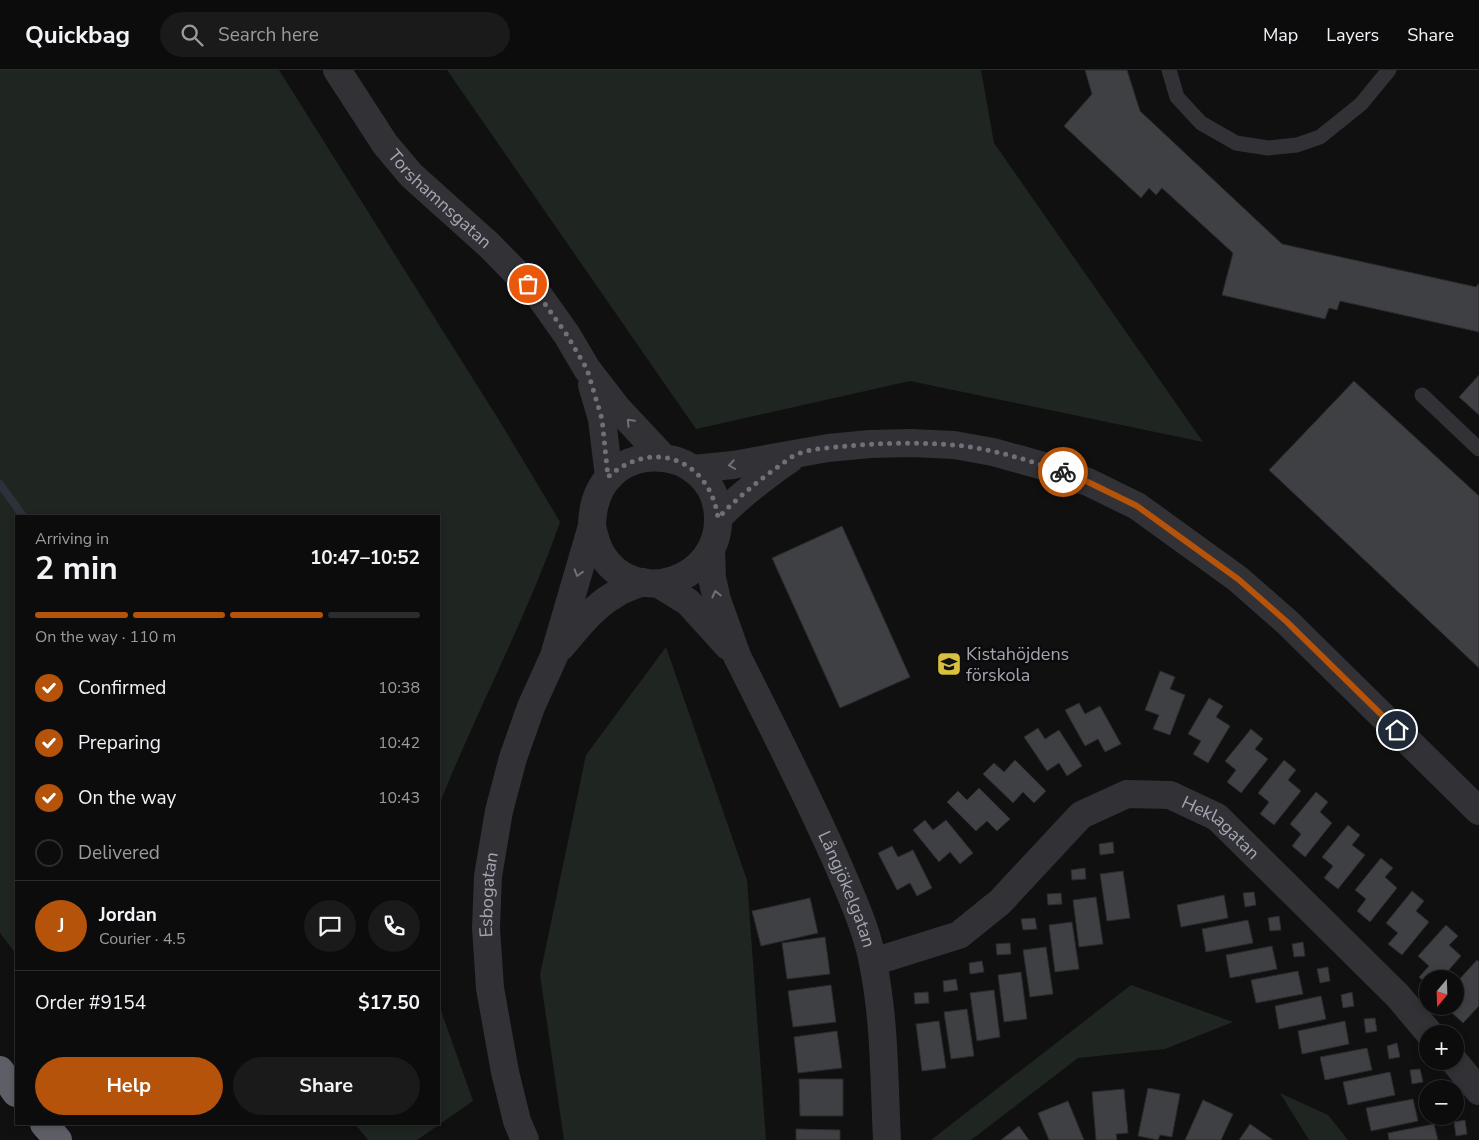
<!DOCTYPE html>
<html lang="en">
<head>
<meta charset="utf-8">
<style>
	body { margin:0; font-family:"Nunito Sans",sans-serif; background:#1a1a1b; color:#f1f3f6; height:100vh; display:flex; flex-direction:column; font-size:19px; white-space:nowrap }
	* { box-sizing:border-box; margin:0 }
	p { font-size:16px; color:#9a9b9d }
	.icon { flex:none; width:28px; height:28px; fill:none; stroke:currentColor; stroke-width:2; stroke-linecap:round; stroke-linejoin:round }
	.map { position:relative; flex:1; overflow:hidden }
	.side { position:absolute; left:15px; top:445px; width:425px; height:610px; display:flex; flex-direction:column; background:#0c0c0d; border-radius:0px; box-shadow:0 2px 8px #0003,0 0 0 1px #2c2c2e }
	.side>* { flex:none }
	.needle { width:32px; rotate:199deg }
	.buttons { position:absolute; left:1419px; top:900px; display:grid; gap:10px }
	.buttons a { display:grid; place-items:center; width:45px; height:45px; border-radius:50%; background:#0c0c0d; box-shadow:0 2px 8px #0003,0 0 0 1px #2c2c2e; font-size:25px }
	.pin { position:absolute; display:grid; place-items:center; width:42px; height:42px; color:#fff; margin:-21px; border:2px solid #fff; border-radius:50%; box-shadow:0 1px 5px #0007 }
	.courier { position:absolute; display:grid; place-items:center; width:50px; height:50px; margin:-25px; border:4px solid #b45309; border-radius:50%; background:#fff; color:#222; box-shadow:0 1px 6px #0007 }
	.overview em { font-style:normal; font-weight:700 }
	.overview div { display:flex; flex-direction:column-reverse }
	.overview { display:flex; align-items:center; justify-content:space-between; height:85px; padding:0 20px }
	h1 { font-size:32px; font-weight:700; line-height:38px }
	.bar { display:grid; grid-template-columns:repeat(4,1fr); gap:8px 5px; align-content:center; height:60px; padding:0 20px }
	.bar i { height:6px; border-radius:4px; background:#2c2c2e }
	.bar .current { background:#b45309 }
	.bar p { grid-column:span 4 }
	.line { display:flex; align-items:center; gap:12px; padding:0 20px; border-top:1px solid #2c2c2e }
	.line div { flex:1 }
	.round { display:grid; place-items:center; flex:none; width:52px; height:52px; border-radius:26px; background:#1a1a1b }
	ol { padding:0 20px; list-style:none }
	li { display:flex; align-items:center; gap:15px; height:55px }
	li p { margin-inline-start:auto }
	li .icon { padding:5px; border-radius:50%; background:#b45309; color:#fff; stroke-width:4 }
	li:last-child { color:#9a9b9d }
	li i { width:28px; height:28px; border:2px solid #2c2c2e; border-radius:50% }
	.action { display:flex; gap:10px; margin-top:auto; padding:10px 20px }
	.action a { flex:1; height:58px; border-radius:30px; background:#b45309; color:#fff; font-size:20px; font-weight:700; line-height:58px; text-align:center }
	.action a+a { background:#1a1a1b; color:#f1f3f6 }
	header { display:flex; align-items:center; gap:30px; box-sizing:border-box; height:70px; padding:0 25px; background:#0c0c0d; border-bottom:1px solid #2c2c2e }
	header strong { font-size:24px }
	nav { display:flex; gap:28px; margin-inline-start:auto; font-size:18px }
	.search { width:350px; height:45px; background:#1a1a1b; display:flex; align-items:center; gap:12px; box-sizing:border-box; padding:0 18px; border-radius:28px; color:#9a9b9d; font-size:19px }
	.map>svg:first-child { display:block }
	.green { fill:#1f2520 }
	.lines { fill:none; stroke-linecap:round; stroke-linejoin:round }
	.stream { stroke:#2d323a; stroke-width:8 }
	.building { fill:#3f4044; stroke:#2b2a2d }
	.service { stroke:#313136; stroke-width:15 }
	.minor { stroke:#313136; stroke-width:28 }
	.tertiary { stroke:#313136; stroke-width:28 }
	.motorway { stroke:#5e5f66; stroke-width:28 }
	.oneway { stroke:#707179 }
	.done { stroke:#707178; stroke-width:5; stroke-dasharray:0 9 }
	.route { stroke:#b45309; stroke-width:6 }
	.labels { text-anchor:middle; dominant-baseline:central; stroke-width:5; stroke-linejoin:round; paint-order:stroke }
	.street-label { font-size:18px; fill:#a3a5b0; stroke:#0b0b0c }
	.poi-label { font-size:18px; fill:#a3a5b0; stroke:#0b0b0c; text-anchor:start }
</style>
</head>
<body>
<header>
<strong>Quickbag</strong>
<div class="search"><svg class="icon" aria-label="search" viewBox="0 0 24 24"><circle cx="10" cy="10" r="6"/><path d="M15 15l6 6"/></svg>Search here</div>
<nav><a>Map</a><a>Layers</a><a>Share</a></nav>
</header>
<div class="map">
<svg width="1479" height="1070" viewBox="0 0 1479 1070">
	<rect width="100%" height="100%" fill="#101011"/>
	<g class="green">
		<path d="M0,0H279L502,355L560,452C526,549 477,640 439,735V446H16V884L0,863Z"/>
		<polygon points="447,0 981,0 994,73 1203,372 910,311 696,359"/>
		<polygon points="666,577 747,810 766,1070 564,1070 540,905 586,685"/>
		<polygon points="1131,915 1233,952 1165,979 1078,988 971,1070 931,1070"/>
		<polygon points="439,935 473,1031 417,1070 368,1070 355,1054 439,1054"/>
		<polygon points="1280,1023 1328,1045 1348,1070 1309,1070"/>
	</g>
	<g class="lines">
		<polyline class="stream" points="0,414 23,446"/>
	</g>
	<g class="building">
		<polygon points="1085,0 1127,0 1140,41 1282,174 1476,217 1479,213 1479,262 1340,231 1337,240 1329,238 1325,249 1222,225 1233,183 1162,118 1156,125 1149,118 1141,128 1064,56 1092,24"/>
		<polygon points="1479,305 1479,345 1459,327"/>
		<polygon points="1354,311 1479,426 1479,598 1269,400"/>
		<polygon points="842,456 910,607 840,638 772,488"/>
		<polygon points="1160,601 1175,607 1170,619 1185,625 1170,665 1153,659 1159,645 1145,640"/>
		<polygon points="1209,628 1223,636 1216,647 1230,656 1208,693 1193,684 1201,671 1188,664"/>
		<polygon points="1079,633 1085,644 1100,636 1121,674 1105,682 1098,669 1085,676 1065,640"/>
		<polygon points="1038,658 1045,669 1059,660 1082,696 1067,706 1059,693 1047,701 1024,667"/>
		<polygon points="1251,659 1263,669 1255,679 1268,689 1241,723 1227,712 1236,700 1225,691"/>
		<polygon points="1015,690 1046,721 1034,733 1023,722 1013,733 983,704 994,693 1004,702"/>
		<polygon points="1284,690 1296,700 1288,710 1301,721 1274,755 1260,744 1269,732 1258,723"/>
		<polygon points="979,718 1010,749 997,761 987,751 976,761 947,732 958,721 967,730"/>
		<polygon points="1316,722 1328,732 1320,742 1332,753 1305,787 1292,776 1301,764 1290,754"/>
		<polygon points="925,750 933,760 946,750 973,783 960,794 950,782 939,792 913,760"/>
		<polygon points="1348,755 1360,765 1352,775 1365,785 1338,819 1324,808 1333,796 1322,787"/>
		<polygon points="1113,772 1114,783 1100,785 1099,774"/>
		<polygon points="892,776 898,787 913,780 932,818 917,826 910,813 897,820 878,783"/>
		<polygon points="1381,788 1393,798 1385,807 1397,818 1370,852 1357,841 1366,829 1355,820"/>
		<polygon points="1085,798 1086,809 1072,810 1071,800"/>
		<polygon points="1123,801 1130,848 1107,851 1100,804"/>
		<polygon points="1412,821 1424,831 1416,841 1429,852 1402,885 1388,874 1398,863 1386,853"/>
		<polygon points="1254,822 1256,835 1245,837 1243,823"/>
		<polygon points="1061,823 1062,834 1048,835 1047,824"/>
		<polygon points="1224,825 1228,848 1181,857 1177,835"/>
		<polygon points="1096,827 1103,874 1079,877 1073,830"/>
		<polygon points="810,828 818,863 761,876 752,841"/>
		<polygon points="1279,846 1281,860 1270,861 1268,848"/>
		<polygon points="1035,848 1037,859 1023,860 1021,849"/>
		<polygon points="1248,850 1253,873 1206,882 1202,859"/>
		<polygon points="1072,852 1079,899 1055,902 1049,855"/>
		<polygon points="1446,855 1458,866 1449,875 1461,886 1441,909 1428,909 1428,915 1419,907 1429,896 1418,886"/>
		<polygon points="825,867 830,904 787,909 782,873"/>
		<polygon points="1303,872 1305,886 1294,887 1292,874"/>
		<polygon points="1010,873 1011,884 997,885 996,874"/>
		<polygon points="1272,876 1277,899 1230,908 1226,885"/>
		<polygon points="1046,877 1053,924 1030,927 1023,880"/>
		<polygon points="1477,890 1479,892 1479,936 1463,953 1451,942 1461,930 1455,926 1455,914"/>
		<polygon points="982,891 984,902 970,904 969,893"/>
		<polygon points="1328,897 1330,911 1320,913 1317,899"/>
		<polygon points="1298,901 1303,924 1256,933 1251,910"/>
		<polygon points="1021,902 1027,949 1004,952 998,905"/>
		<polygon points="956,909 958,920 944,922 943,911"/>
		<polygon points="831,915 836,952 793,957 788,921"/>
		<polygon points="994,920 1000,967 977,971 970,923"/>
		<polygon points="928,922 929,933 915,934 914,923"/>
		<polygon points="1352,922 1354,936 1343,938 1341,925"/>
		<polygon points="1321,926 1326,949 1279,959 1275,936"/>
		<polygon points="967,939 974,986 951,989 944,942"/>
		<polygon points="1375,948 1377,961 1366,963 1364,949"/>
		<polygon points="939,951 946,998 922,1001 916,954"/>
		<polygon points="1345,951 1349,974 1302,984 1298,961"/>
		<polygon points="837,961 842,998 798,1003 794,967"/>
		<polygon points="1397,973 1400,987 1389,989 1387,976"/>
		<polygon points="1367,978 1372,1000 1325,1010 1320,987"/>
		<polygon points="1420,999 1423,1012 1412,1014 1410,1000"/>
		<polygon points="1390,1002 1395,1025 1348,1035 1343,1012"/>
		<polygon points="799,1009 843,1009 843,1046 800,1046"/>
		<polygon points="1148,1018 1180,1024 1172,1067 1160,1065 1158,1070 1138,1066"/>
		<polygon points="1124,1019 1128,1063 1116,1064 1117,1070 1096,1070 1092,1022"/>
		<polygon points="1413,1029 1418,1051 1371,1061 1366,1038"/>
		<polygon points="1203,1030 1233,1044 1221,1070 1185,1070"/>
		<polygon points="1068,1031 1084,1070 1049,1070 1038,1043"/>
		<polygon points="1465,1050 1467,1064 1456,1066 1454,1052"/>
		<polygon points="1250,1054 1273,1070 1239,1070"/>
		<polygon points="1434,1054 1438,1070 1389,1070 1388,1063"/>
		<polygon points="1019,1056 1029,1070 1001,1070"/>
		<polygon points="796,1059 840,1060 840,1070 796,1070"/>
	</g>
	<g class="lines">
		<g class="service">
			<polyline points="1169,0 1177,27 1201,53 1236,73 1268,78 1297,75 1320,67 1361,34 1389,0"/>
			<polyline points="1422,325 1479,379"/>
		</g>
		<g class="minor">
			<path id="s1" d="M737,586C772,656 808,726 839,797C852,828 867,860 873,893C885,952 884,1011 887,1070"/>
			<path id="s2" d="M873,892L959,865L1000,832L1081,745L1127,724L1170,725L1217,747L1398,926L1430,964"/>
			<polyline points="1454,991 1479,1021"/>
		</g>
		<g class="tertiary">
			<path id="s3" d="M337,0L385,74L411,105L489,175L540,227L567,265L587,299L618,339L663,387"/>
			<polyline points="592,315 602,349 609,407"/>
			<polyline points="693,399 733,395 828,378 870,374 911,373 954,375 993,382 1040,395 1088,412 1137,436 1238,509 1287,552 1479,741"/>
			<path d="M718,448C740,425 764,407 790,389"/>
			<polyline points="711,479 712,508 717,530 737,586"/>
			<polyline points="659,514 688,532 728,576"/>
			<path d="M561,577C577,558 592,538 614,525C622,519 633,516 643,512"/>
			<path id="s4" d="M525,1070L517,1051L505,1002L490,918L486,858L488,806L499,741L513,688L531,637L554,586L592,456C593,362 717,370 718,448C720,510 636,539 602,485C597,476 594,466 592,456"/>
		</g>
		<g class="motorway">
			<polyline points="0,1000 16,1023"/>
			<polyline points="44,1054 58,1070"/>
		</g>
	</g>
	<defs><path id="oneway-chevron" d="M-2-3.5L2.5 0L-2 3.5" fill="none" stroke-width="1.6" stroke-linecap="round" stroke-linejoin="round" transform="scale(1.25)"/></defs>
	<g class="oneway">
		<use href="#oneway-chevron" transform="translate(630 352) rotate(-133)"/>
		<use href="#oneway-chevron" transform="translate(732 395) rotate(171)"/>
		<use href="#oneway-chevron" transform="translate(578 503) rotate(107)"/>
		<use href="#oneway-chevron" transform="translate(716 524) rotate(-103)"/>
	</g>
	<g class="lines">
		<path class="done" d="M528,214L540,227L567,265L587,299L602,349L608,407C653,367 710,390 718,448C737,428 757,412 779,396C785,392 791,386 798,384C812,378 831,378 846,376C881,373 917,372 953,375C990,378 1028,390 1063,402"/>
		<polyline class="route" points="1063,402 1088,412 1137,436 1238,509 1287,552 1397,660"/>
	</g>
	<defs>
		<symbol id="school-square" viewBox="-11 -11 22 22"><rect x="-9" y="-9" width="18" height="18" rx="4" fill="#dbc03e" stroke="#0b0b0c"/><path d="M0-5L7-2L0 1L-7-2ZM-4 1L0 2.5L4 1V4Q0 6-4 4Z" fill="#111"/></symbol>
	</defs>
	<g fill-rule="evenodd">
		<use href="#school-square" x="935" y="580" width="28" height="28"/>
	</g>
	<g class="labels">
		<g class="street-label">
			<text stroke="none"><textPath href="#s3" startOffset="166">Torshamnsgatan</textPath></text>
			<text stroke="none"><textPath href="#s2" startOffset="416">Heklagatan</textPath></text>
			<text stroke="none"><textPath href="#s1" startOffset="258">Långjökelgatan</textPath></text>
			<text stroke="none"><textPath href="#s4" startOffset="250">Esbogatan</textPath></text>
		</g>
		<g class="poi-label">
			<text x="966" y="584">Kistahöjdens<tspan x="966" dy="21">förskola</tspan></text>
		</g>
	</g>
</svg>
<div class="buttons">
<a><svg class="needle" viewBox="-14 -14 28 28"><path d="M0-13l5 13h-10z" fill="#e53935"/><path d="M0 13l5-13h-10z" fill="#9a9b9d"/></svg></a>
<a>+</a>
<a>−</a>
</div>
<div class="pin" style="left:528px;top:214px;background:#ea580c"><svg class="icon" aria-label="bag" viewBox="0 0 24 24"><path d="M5 8h14l-1 12H6zM9 8a3 3 0 0 1 6 0"/></svg></div>
<div class="pin" style="left:1397px;top:660px;background:#1f2937"><svg class="icon" aria-label="home" viewBox="0 0 24 24"><path d="M3 11l9-7 9 7M6 9v11h12V9"/></svg></div>
<div class="courier" style="left:1063px;top:402px"><svg class="icon" aria-label="bike" viewBox="0 0 24 24"><circle cx="6" cy="16" r="4"/><circle cx="18" cy="16" r="4"/><path d="M6 16l4-8h5l3 8M10 8l3 8H6M13 5h3"/></svg></div>
<section class="side">
<div class="overview"><div><h1>2 min</h1><p>Arriving in</p></div><em>10:47–10:52</em></div>
<div class="bar"><i class="current"></i><i class="current"></i><i class="current"></i><i></i><p>On the way · 110 m</p></div>
<ol>
<li><svg class="icon" aria-label="check" viewBox="0 0 24 24"><path d="M5 12l5 5 9-10"/></svg>Confirmed<p>10:38</p></li>
<li><svg class="icon" aria-label="check" viewBox="0 0 24 24"><path d="M5 12l5 5 9-10"/></svg>Preparing<p>10:42</p></li>
<li><svg class="icon" aria-label="check" viewBox="0 0 24 24"><path d="M5 12l5 5 9-10"/></svg>On the way<p>10:43</p></li>
<li><i></i>Delivered</li>
</ol>
<div class="line" style="height:90px"><b class="round" style="background:#b45309;color:#fff">J</b><div><b>Jordan</b><p>Courier · 4.5</p></div><a class="round"><svg class="icon" aria-label="chat" viewBox="0 0 24 24"><path d="M4 5h16v11H9l-5 4z"/></svg></a><a class="round"><svg class="icon" aria-label="phone" viewBox="0 0 24 24"><path d="M5 4h4l2 5-3 2q2 4 5 5l2-3 5 2v4C11 20 4 13 5 4z"/></svg></a></div>
<div class="line" style="height:65px"><div>Order #9154</div><b>$17.50</b></div>
<div class="action"><a>Help</a><a>Share</a></div>
</section>
</div>
</body>
</html>
